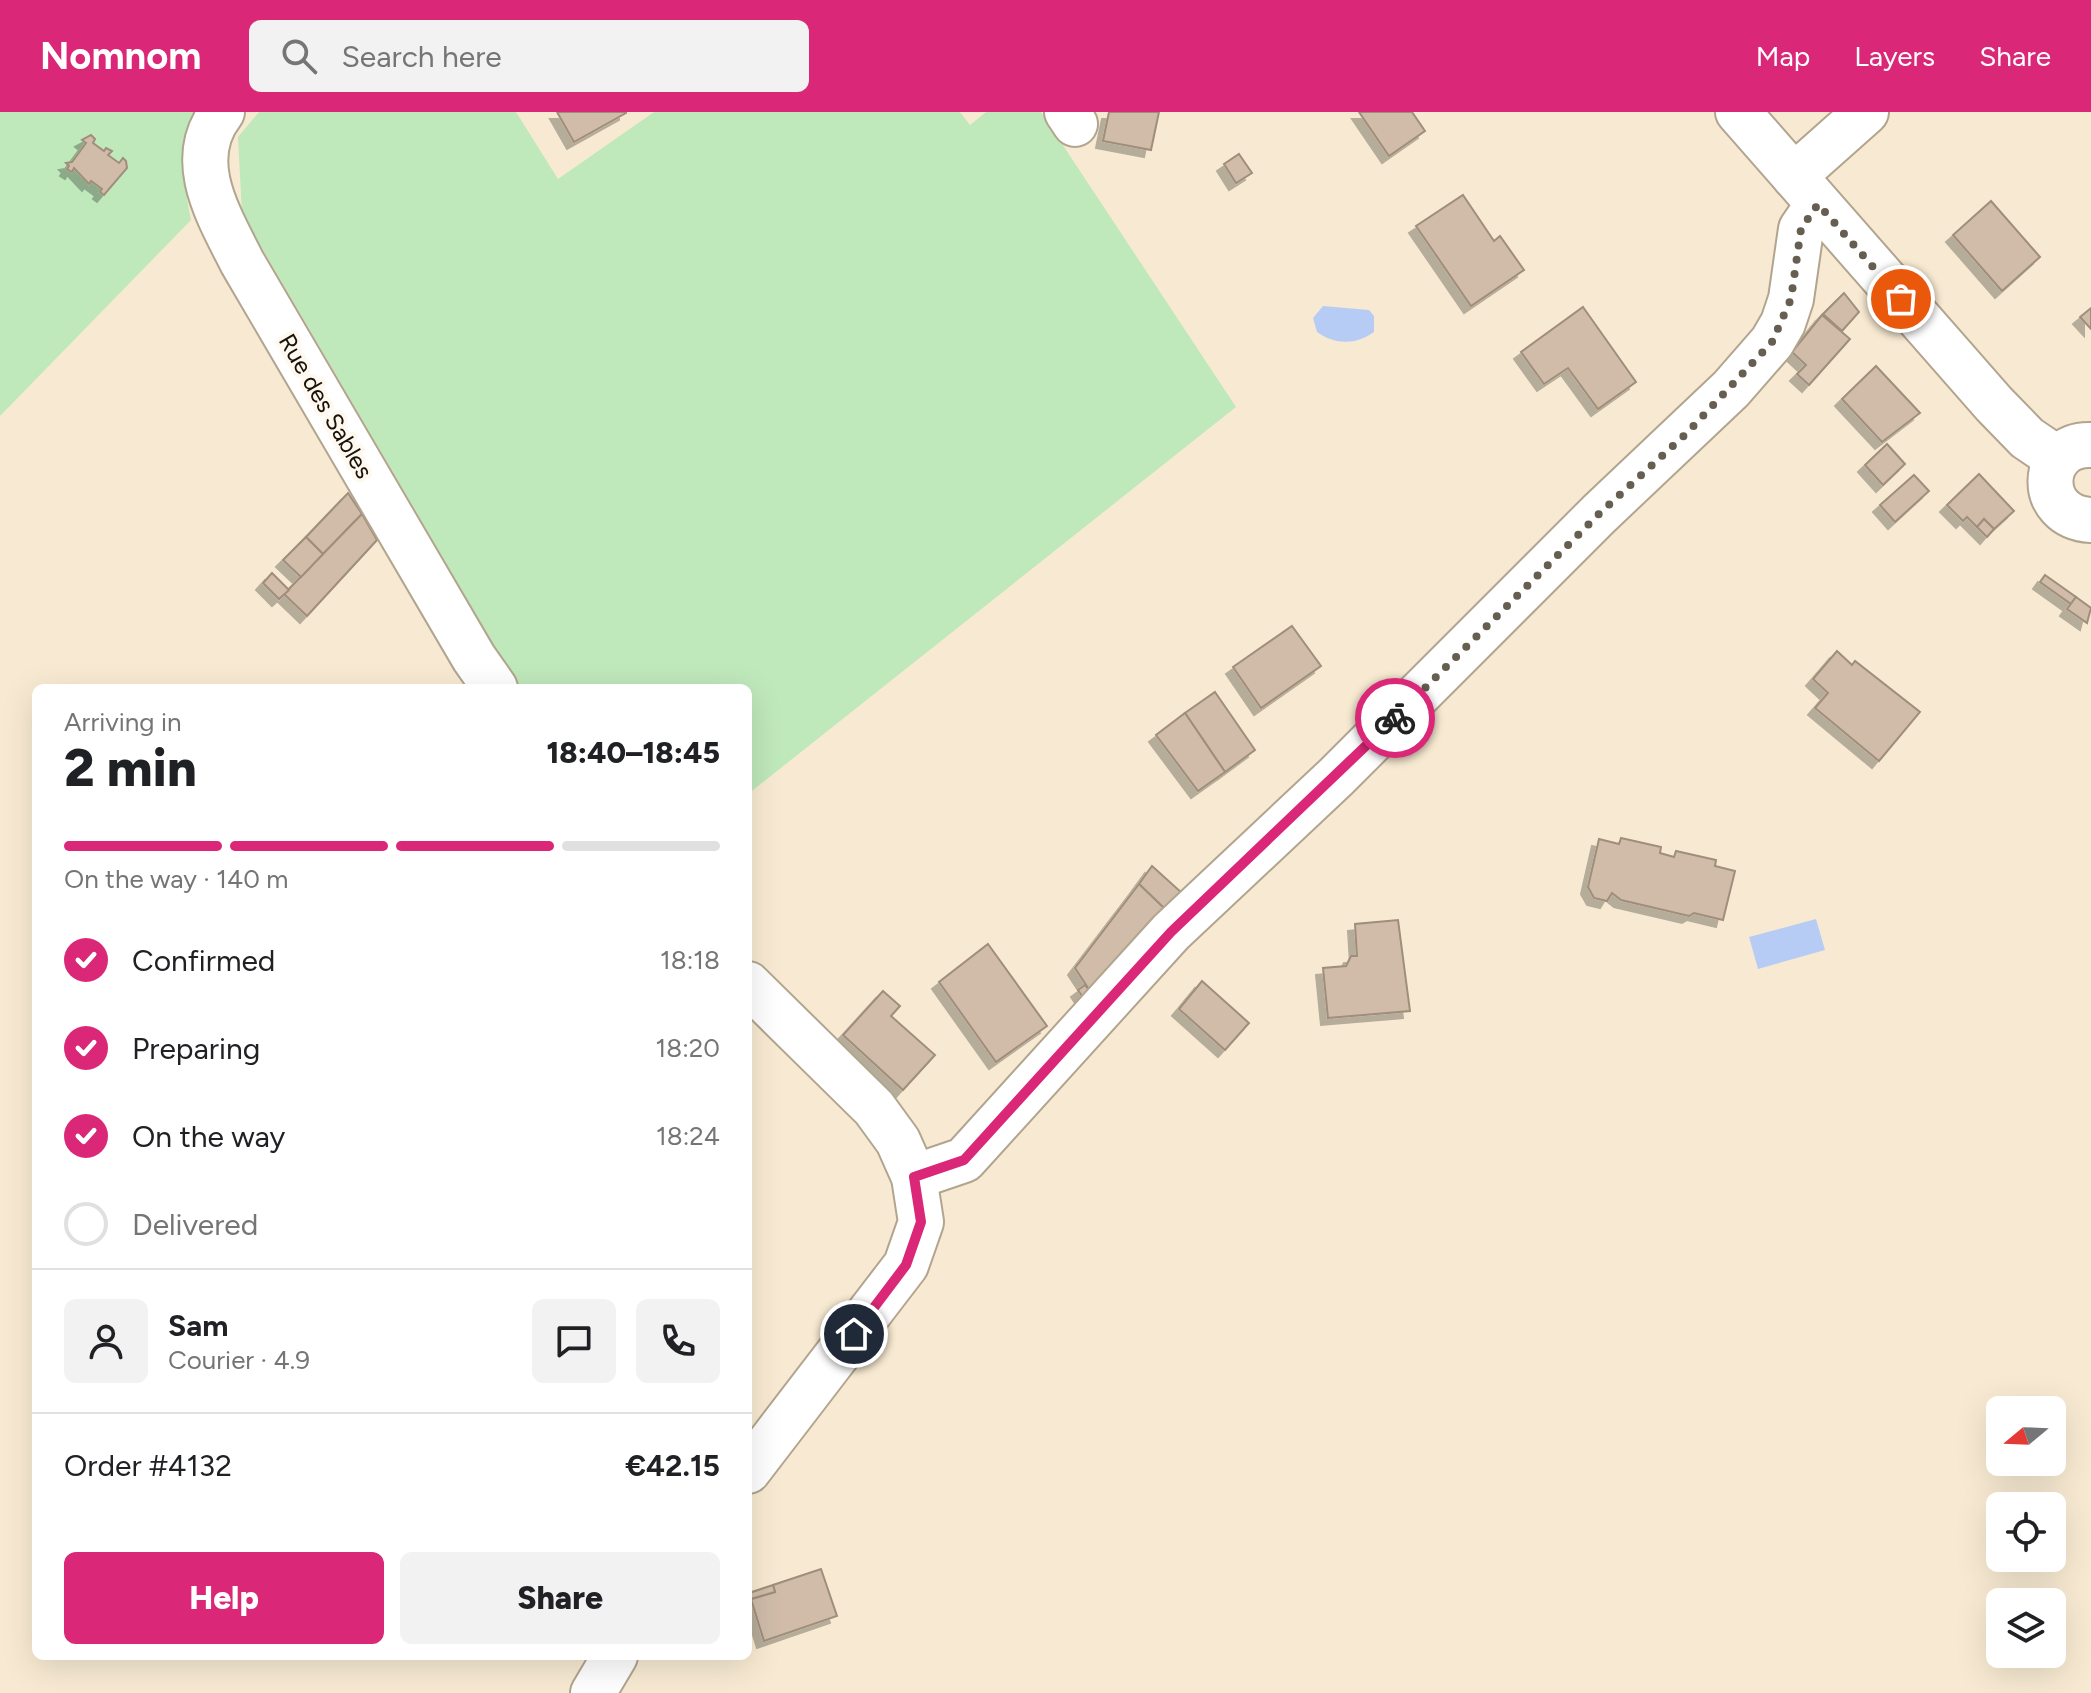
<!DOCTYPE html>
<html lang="en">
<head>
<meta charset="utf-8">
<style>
	body { margin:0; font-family:Figtree,sans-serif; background:#f2f2f2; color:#202124; height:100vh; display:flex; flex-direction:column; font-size:30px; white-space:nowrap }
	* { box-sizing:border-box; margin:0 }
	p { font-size:26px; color:#757577 }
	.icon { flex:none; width:44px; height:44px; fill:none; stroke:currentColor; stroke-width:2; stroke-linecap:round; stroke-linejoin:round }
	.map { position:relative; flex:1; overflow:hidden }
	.side { position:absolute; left:32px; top:572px; width:720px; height:976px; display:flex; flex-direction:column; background:#fff; border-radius:12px; box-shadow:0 8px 32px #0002 }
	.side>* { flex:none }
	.needle { width:52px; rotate:251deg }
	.controls { position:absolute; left:1986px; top:1284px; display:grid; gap:16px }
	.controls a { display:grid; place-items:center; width:80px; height:80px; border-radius:12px; background:#fff; box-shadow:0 8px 32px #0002; font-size:40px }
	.pin { position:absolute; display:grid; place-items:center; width:68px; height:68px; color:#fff; margin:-34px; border:4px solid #fff; border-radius:50%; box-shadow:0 2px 8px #0007 }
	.courier { position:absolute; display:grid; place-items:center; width:80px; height:80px; margin:-40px; border:6px solid #db2777; border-radius:50%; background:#fff; color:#222; box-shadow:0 2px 10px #0007 }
	.overview em { font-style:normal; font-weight:800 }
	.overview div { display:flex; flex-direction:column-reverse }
	.overview { display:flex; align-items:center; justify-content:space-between; height:136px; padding:0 32px }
	h1 { font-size:52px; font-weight:800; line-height:60px }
	.bar { display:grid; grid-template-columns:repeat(4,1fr); gap:12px 8px; align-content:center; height:96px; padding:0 32px }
	.bar i { height:10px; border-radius:6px; background:#e0e0e0 }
	.bar .active { background:#db2777 }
	.bar p { grid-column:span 4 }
	.line { display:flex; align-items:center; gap:20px; padding:0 32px; border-top:2px solid #e0e0e0 }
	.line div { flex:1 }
	.round { display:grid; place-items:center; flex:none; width:84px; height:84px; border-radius:12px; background:#f2f2f2 }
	ol { padding:0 32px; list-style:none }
	li { display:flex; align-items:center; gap:24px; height:88px }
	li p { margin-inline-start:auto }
	li .icon { padding:8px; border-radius:50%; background:#db2777; color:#fff; stroke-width:4 }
	li:last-child { color:#757577 }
	li i { width:44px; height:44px; border:4px solid #e0e0e0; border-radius:50% }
	.primary-button { display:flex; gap:16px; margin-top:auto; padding:16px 32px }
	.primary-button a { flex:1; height:92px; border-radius:12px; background:#db2777; color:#fff; font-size:32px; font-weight:800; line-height:92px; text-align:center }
	.primary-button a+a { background:#f2f2f2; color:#202124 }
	header { display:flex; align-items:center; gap:48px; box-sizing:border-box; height:112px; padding:0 40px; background:#db2777; color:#fff }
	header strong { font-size:38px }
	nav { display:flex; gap:44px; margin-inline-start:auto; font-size:28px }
	.search { width:560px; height:72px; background:#f2f2f2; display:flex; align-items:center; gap:20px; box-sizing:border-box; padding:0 28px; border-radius:12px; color:#757577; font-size:30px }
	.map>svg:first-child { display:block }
	.green { fill:#bfe8bb }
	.water { fill:#b6ccf4 }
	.building { fill:#d0bca9; stroke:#a08e7b; stroke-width:2; filter:url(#shadow) }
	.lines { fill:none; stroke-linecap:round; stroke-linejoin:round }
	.minor-casing { stroke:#b2a58f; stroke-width:48 }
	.minor { stroke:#fff; stroke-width:44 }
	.done { stroke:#665e50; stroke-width:8; stroke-dasharray:0 14.4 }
	.route { stroke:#db2777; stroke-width:10 }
	.labels { text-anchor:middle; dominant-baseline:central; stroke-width:8; stroke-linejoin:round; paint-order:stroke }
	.street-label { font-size:24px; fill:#17120a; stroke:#fef8ef }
</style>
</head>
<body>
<header>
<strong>Nomnom</strong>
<div class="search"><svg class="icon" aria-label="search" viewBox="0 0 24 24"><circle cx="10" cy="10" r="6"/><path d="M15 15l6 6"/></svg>Search here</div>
<nav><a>Map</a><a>Layers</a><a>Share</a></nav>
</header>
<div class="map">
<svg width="2091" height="1581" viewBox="0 0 2091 1581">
	<defs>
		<filter id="shadow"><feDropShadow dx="-7" dy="7" stdDeviation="0" flood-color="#0004"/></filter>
	</defs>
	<rect width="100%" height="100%" fill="#f8ead2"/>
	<g class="green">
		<path d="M0,0H197C182,32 183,74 191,108L0,304Z"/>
		<polygon points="259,0 516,0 558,67 654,0 960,0 970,13 986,0 1041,0 1236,295 748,682 748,576 519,576 242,102 238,25"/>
	</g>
	<g class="water">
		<path d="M1323,194L1369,198L1374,204V220C1356,233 1335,233 1317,220L1313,206Z"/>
		<polygon points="1816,807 1825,838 1758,857 1749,825"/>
	</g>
	<g class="building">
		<polygon points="557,0 626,0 626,1 574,30"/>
		<polygon points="1109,0 1159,0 1151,38 1103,29"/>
		<polygon points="1359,0 1412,0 1425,19 1389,44"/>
		<polygon points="91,23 95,27 93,31 104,39 106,36 112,39 108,43 119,51 123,46 126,49 127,56 104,83 100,80 102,77 91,69 89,72 74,56 72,60 67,57 69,54 66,51 72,50 86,31 82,28"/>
		<polygon points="1239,42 1252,61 1236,71 1224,52"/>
		<polygon points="1463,83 1494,129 1500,124 1524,158 1471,194 1416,114"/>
		<polygon points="1991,89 2040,145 2002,179 1953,123"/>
		<polygon points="1844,181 1859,200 1842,219 1823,202"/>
		<polygon points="1583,195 1636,270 1598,297 1568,256 1544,272 1521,240"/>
		<polygon points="2091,196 2091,217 2080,205"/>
		<polygon points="1822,203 1850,227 1809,273 1797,262 1806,253 1792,240"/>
		<polygon points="1876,254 1920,301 1882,330 1842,287"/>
		<polygon points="1887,332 1905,352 1883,373 1865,353"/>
		<polygon points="1979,362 2014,399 1994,417 1984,407 1977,415 1967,405 1963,409 1947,393"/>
		<polygon points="1914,363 1929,379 1895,410 1880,393"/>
		<polygon points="348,381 362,402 323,442 306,425"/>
		<polygon points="362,402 377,428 307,504 284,482"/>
		<polygon points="1984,407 1994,417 1987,425 1977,415"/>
		<polygon points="306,425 323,442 301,465 283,448"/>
		<polygon points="272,461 289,478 279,487 263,471"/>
		<polygon points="2045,463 2076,485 2071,492 2040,470"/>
		<polygon points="2076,485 2091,496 2087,511 2067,497"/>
		<polygon points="1292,514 1321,554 1261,596 1233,555"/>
		<polygon points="1837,539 1852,553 1855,549 1920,600 1879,649 1815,596 1828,581 1813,567"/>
		<polygon points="1215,580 1255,638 1225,660 1185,601"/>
		<polygon points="1185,601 1225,660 1198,679 1156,623"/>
		<polygon points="1621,726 1661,735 1660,741 1674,745 1676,739 1716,748 1715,754 1735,759 1723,808 1694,801 1689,804 1621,788 1612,781 1607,789 1594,786 1588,775 1599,727 1619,732"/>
		<polygon points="1152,754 1182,781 1167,799 1139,772"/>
		<polygon points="1139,772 1167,799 1096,888 1075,856"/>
		<polygon points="1398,808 1410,899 1328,906 1323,856 1346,854 1351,844 1357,844 1355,812"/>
		<polygon points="988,832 1047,914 996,950 939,870"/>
		<polygon points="1202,869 1249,911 1225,938 1179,897"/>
		<polygon points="1085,873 1096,888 1090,896 1078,878"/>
		<polygon points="883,879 900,894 891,904 935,943 903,978 843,923"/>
		<polygon points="821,1457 837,1504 764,1529 751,1487 775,1480 773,1473"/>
		<polygon points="773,1473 775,1480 751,1487 749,1481"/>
	</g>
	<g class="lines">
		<defs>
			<g id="minor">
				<path d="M222,0C184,48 219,104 242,150L474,546L495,576"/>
				<polyline points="1067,0 1075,12"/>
				<polyline points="1738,0 1994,292 2027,326 2058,347"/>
				<polyline points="1794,64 1866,0"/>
				<path d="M2091,333C2039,331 2035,405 2091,408"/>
				<polyline points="748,872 874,996 898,1029 914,1065 921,1110 906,1153 748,1359"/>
				<polyline points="914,1065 964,1048 1171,820 1336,665 1599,402 1731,277 1772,230 1783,211 1791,187 1801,117 1818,92"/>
				<polyline points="593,1581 615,1544"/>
			</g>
		</defs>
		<use href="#minor" class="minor-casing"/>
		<use href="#minor" class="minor"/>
	</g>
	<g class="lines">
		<polyline class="done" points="1395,606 1599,402 1687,321 1772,230 1791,187 1801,117 1818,92 1901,187"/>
		<polyline class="route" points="854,1222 906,1153 921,1110 914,1065 964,1048 1171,820 1395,606"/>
	</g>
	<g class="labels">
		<g class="street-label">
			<text transform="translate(326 294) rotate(60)">Rue des Sables</text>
		</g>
	</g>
</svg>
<div class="controls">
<a><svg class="needle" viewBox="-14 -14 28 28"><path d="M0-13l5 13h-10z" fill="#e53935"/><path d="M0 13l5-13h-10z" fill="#757577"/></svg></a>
<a><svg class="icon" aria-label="locate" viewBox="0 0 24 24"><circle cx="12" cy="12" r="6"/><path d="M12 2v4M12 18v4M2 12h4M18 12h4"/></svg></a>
<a><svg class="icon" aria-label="layers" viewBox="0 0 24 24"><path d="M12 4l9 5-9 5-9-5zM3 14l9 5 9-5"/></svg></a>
</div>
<div class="pin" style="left:1901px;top:187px;background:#ea580c"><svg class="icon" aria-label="bag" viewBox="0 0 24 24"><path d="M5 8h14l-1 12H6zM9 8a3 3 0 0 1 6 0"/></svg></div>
<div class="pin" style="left:854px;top:1222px;background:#1f2937"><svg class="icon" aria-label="home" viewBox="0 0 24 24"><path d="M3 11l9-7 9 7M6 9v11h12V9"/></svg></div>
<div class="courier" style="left:1395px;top:606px"><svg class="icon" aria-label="bike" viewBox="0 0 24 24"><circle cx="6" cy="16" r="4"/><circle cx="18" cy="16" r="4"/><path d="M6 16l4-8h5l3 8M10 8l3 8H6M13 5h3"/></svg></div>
<section class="side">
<div class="overview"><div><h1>2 min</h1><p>Arriving in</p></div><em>18:40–18:45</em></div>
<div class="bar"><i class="active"></i><i class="active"></i><i class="active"></i><i></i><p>On the way · 140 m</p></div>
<ol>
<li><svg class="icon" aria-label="check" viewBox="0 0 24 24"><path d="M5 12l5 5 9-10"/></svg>Confirmed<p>18:18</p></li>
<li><svg class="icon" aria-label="check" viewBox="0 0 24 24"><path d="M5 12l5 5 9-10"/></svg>Preparing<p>18:20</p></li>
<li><svg class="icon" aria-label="check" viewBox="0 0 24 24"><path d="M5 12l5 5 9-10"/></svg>On the way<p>18:24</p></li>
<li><i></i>Delivered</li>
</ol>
<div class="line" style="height:144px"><a class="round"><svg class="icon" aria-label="person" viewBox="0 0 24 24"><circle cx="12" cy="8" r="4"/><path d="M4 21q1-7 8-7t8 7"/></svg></a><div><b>Sam</b><p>Courier · 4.9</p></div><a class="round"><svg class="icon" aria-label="chat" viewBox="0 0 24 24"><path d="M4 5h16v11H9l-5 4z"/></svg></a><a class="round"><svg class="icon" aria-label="phone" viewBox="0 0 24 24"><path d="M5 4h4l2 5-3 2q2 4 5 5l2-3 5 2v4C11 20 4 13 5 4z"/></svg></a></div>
<div class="line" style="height:104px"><div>Order #4132</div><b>€42.15</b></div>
<div class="primary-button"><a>Help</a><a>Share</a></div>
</section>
</div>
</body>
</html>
